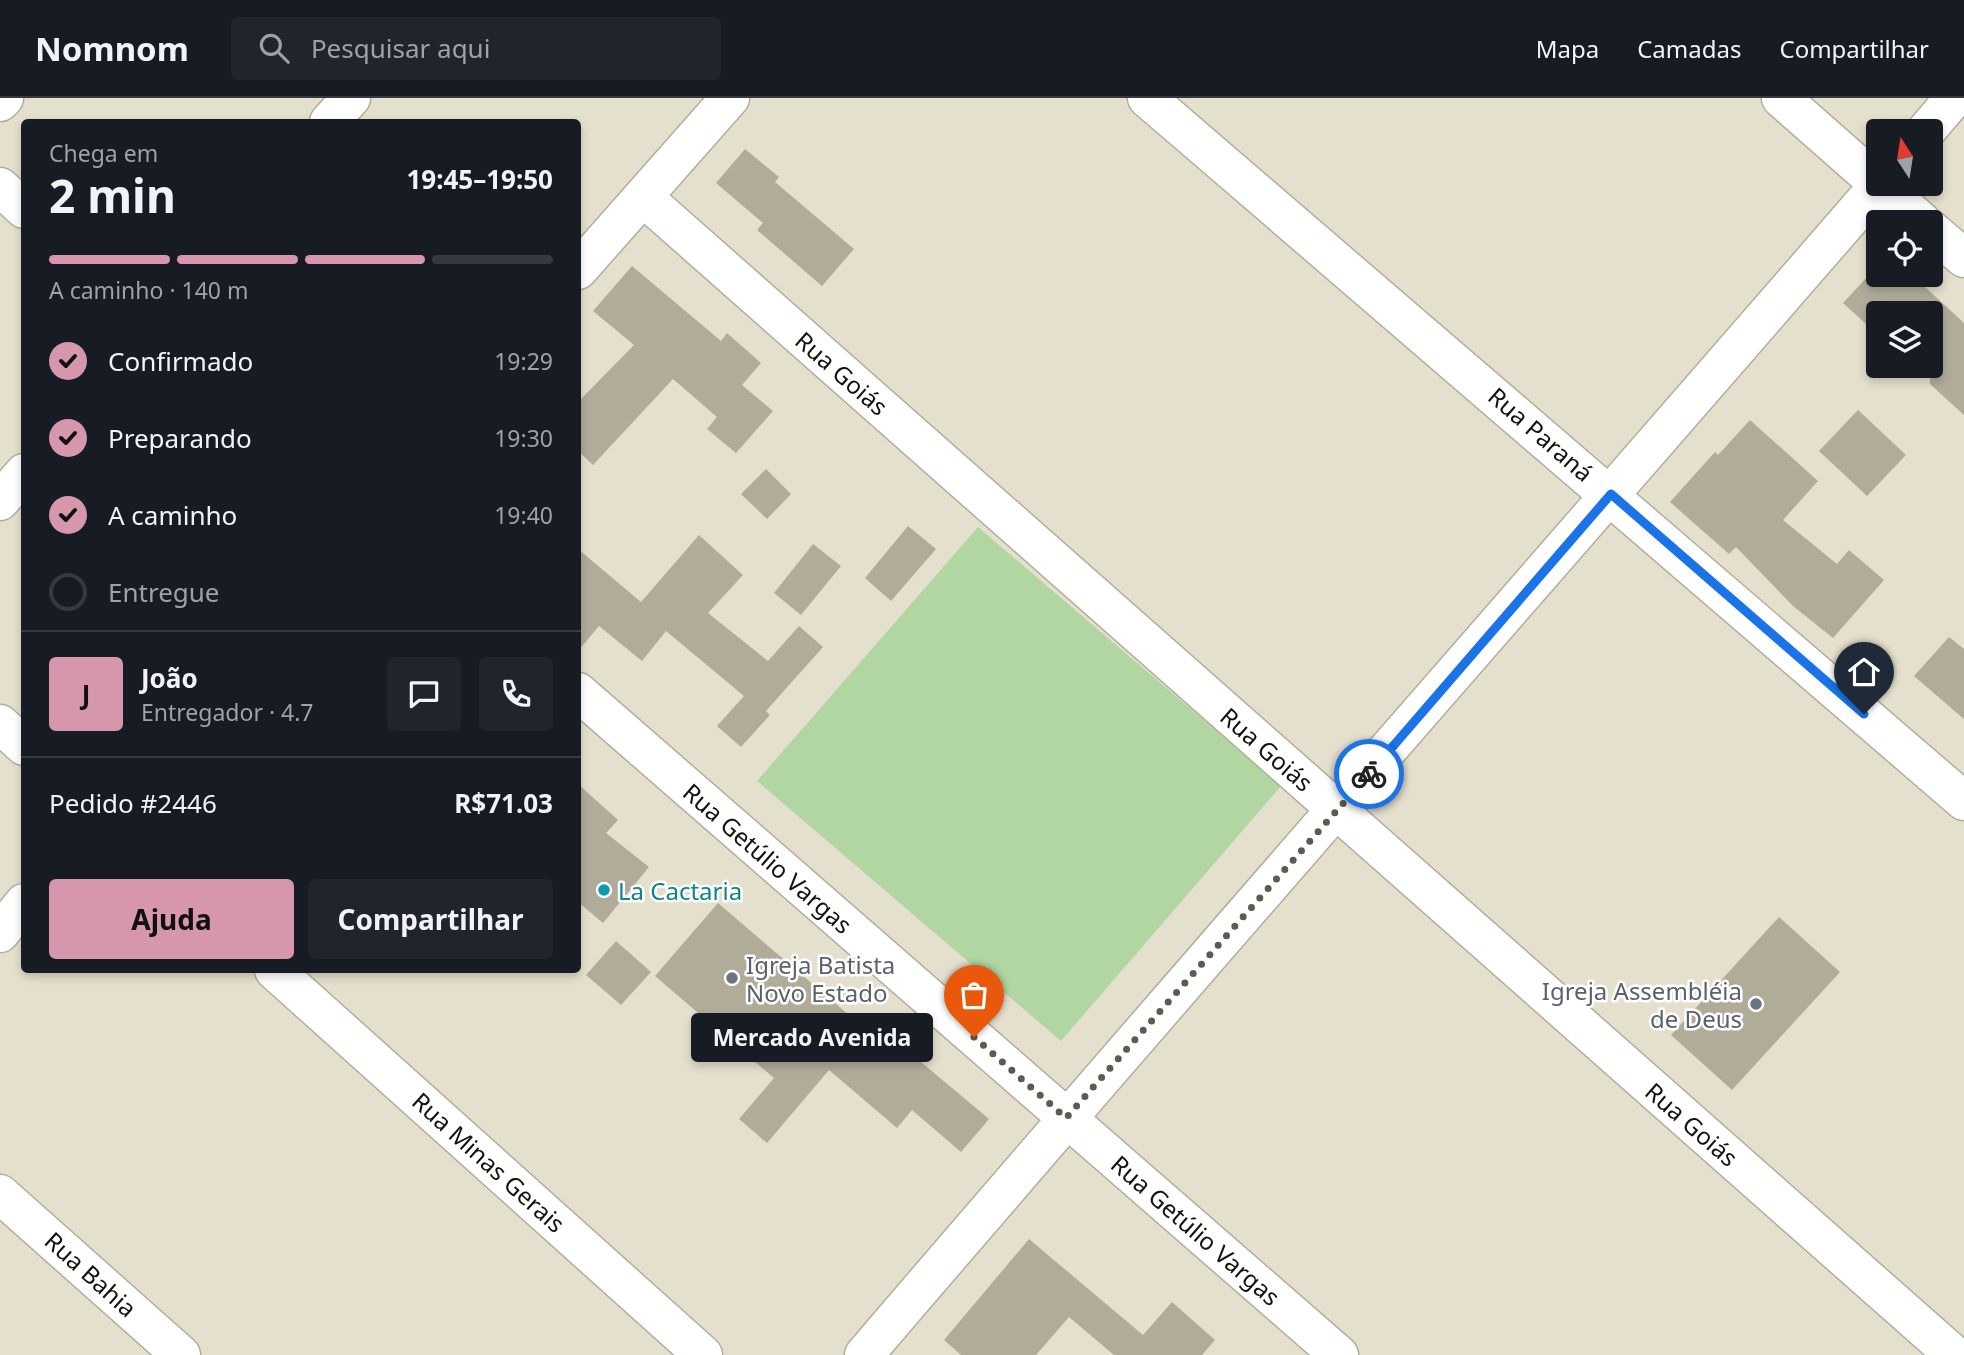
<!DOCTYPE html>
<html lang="pt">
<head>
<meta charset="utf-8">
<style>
	body { margin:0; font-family:"Noto Sans",sans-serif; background:#20242c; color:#f1f3f6; height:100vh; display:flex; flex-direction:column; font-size:26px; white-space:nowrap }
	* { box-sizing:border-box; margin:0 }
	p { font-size:23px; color:#9ea1a6 }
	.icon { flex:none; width:38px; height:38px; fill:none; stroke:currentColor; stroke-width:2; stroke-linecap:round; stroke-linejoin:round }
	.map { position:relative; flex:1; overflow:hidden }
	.side { position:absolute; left:21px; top:21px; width:560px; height:854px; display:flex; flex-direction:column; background:#171b24; border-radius:7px; box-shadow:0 4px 10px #0003 }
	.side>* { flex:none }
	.needle { width:46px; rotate:348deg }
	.tools { position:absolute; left:1866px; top:21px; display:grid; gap:14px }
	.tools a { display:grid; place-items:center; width:77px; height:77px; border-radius:7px; background:#171b24; box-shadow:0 4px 10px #0003; font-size:35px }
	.pin { position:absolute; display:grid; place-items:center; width:60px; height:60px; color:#fff; margin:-72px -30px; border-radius:50% 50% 50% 0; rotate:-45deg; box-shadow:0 0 7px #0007 }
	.pin .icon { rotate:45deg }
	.courier { position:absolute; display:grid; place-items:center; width:70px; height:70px; margin:-35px; border:5px solid #1a73e8; border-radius:50%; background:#fff; color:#222; box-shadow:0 2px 9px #0007 }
	.bubble { position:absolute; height:49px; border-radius:7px; background:#171b24; box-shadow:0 4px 10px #0003; font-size:23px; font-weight:700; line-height:49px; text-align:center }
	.overview em { font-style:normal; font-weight:700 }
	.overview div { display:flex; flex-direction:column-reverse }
	.overview { display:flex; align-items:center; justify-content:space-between; height:119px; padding:0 28px }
	h1 { font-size:46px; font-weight:700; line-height:52px }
	.bar { display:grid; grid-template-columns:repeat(4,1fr); gap:10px 7px; align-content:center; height:84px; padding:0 28px }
	.bar i { height:9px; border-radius:5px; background:#363941 }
	.bar .on { background:#d696ab }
	.bar p { grid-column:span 4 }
	.line { display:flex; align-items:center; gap:18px; padding:0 28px; border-top:2px solid #363941 }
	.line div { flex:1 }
	.round { display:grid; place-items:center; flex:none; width:74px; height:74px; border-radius:7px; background:#20242c }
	ol { padding:0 28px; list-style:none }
	li { display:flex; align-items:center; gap:21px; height:77px }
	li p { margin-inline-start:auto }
	li .icon { padding:7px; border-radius:50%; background:#d696ab; color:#111; stroke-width:4 }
	li:last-child { color:#9ea1a6 }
	li i { width:38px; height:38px; border:4px solid #363941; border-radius:50% }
	.primary-button { display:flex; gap:14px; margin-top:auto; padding:14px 28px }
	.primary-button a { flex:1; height:80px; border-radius:7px; background:#d696ab; color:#111; font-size:28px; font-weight:700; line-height:80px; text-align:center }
	.primary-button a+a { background:#20242c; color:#f1f3f6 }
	header { display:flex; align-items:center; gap:42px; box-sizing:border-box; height:98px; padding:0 35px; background:#171b24; border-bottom:2px solid #363941 }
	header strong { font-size:33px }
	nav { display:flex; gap:38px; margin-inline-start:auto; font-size:24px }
	.search { width:490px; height:63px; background:#20242c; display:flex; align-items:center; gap:18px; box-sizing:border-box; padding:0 24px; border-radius:7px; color:#9ea1a6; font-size:26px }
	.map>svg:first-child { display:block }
	.green { fill:#b1d6a1 }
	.building { fill:#b1ac9a }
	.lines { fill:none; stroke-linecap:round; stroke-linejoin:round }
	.minor-casing { stroke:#b2ae9c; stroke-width:41 }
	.minor { stroke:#fff; stroke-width:38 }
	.done { stroke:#5d5a50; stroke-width:7; stroke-dasharray:0 12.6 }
	.route { stroke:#1a73e8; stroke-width:9 }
	.culture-dot { fill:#0f9aa8; stroke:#fff; stroke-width:2.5 }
	.worship-dot { fill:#6b7280; stroke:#fff; stroke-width:2.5 }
	.labels { text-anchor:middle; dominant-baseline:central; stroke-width:5; stroke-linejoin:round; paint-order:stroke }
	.street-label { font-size:24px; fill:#14120c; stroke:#fff }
	.culture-label { font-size:24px; fill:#0d838f; stroke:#fff; text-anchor:start }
	.worship-label { font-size:24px; fill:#5b616d; stroke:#fff; text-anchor:start }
</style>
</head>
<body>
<header>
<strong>Nomnom</strong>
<div class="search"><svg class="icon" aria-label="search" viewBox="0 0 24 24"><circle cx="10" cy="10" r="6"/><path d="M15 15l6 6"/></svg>Pesquisar aqui</div>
<nav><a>Mapa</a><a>Camadas</a><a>Compartilhar</a></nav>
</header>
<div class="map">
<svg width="1964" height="1257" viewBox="0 0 1964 1257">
	<rect width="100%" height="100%" fill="#e5e0ce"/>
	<polygon class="green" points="978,429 1281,688 1061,943 757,683"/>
	<g class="building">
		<polygon points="745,51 779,79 775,84 854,151 822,188 757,132 763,125 716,85"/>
		<polygon points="632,168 721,243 727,235 761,265 742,287 773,313 736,355 707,331 717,319 673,281 593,367 578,353 578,304 634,247 593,213"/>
		<polygon points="1869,177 1912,177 1964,225 1964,317 1930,286 1930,215 1878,215 1878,237 1843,205"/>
		<polygon points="1858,312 1906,357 1867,398 1819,353"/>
		<polygon points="1750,322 1818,383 1783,422 1837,466 1849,452 1884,482 1833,540 1793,508 1736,449 1729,456 1670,404 1715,354 1718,357"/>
		<polygon points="766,371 791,396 767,421 741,396"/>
		<polygon points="908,428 936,451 891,503 865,480"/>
		<polygon points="699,437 743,477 708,515 768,563 799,528 823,549 766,613 770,617 741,649 717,628 744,598 666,533 642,563 599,528 578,553 578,451 641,504"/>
		<polygon points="813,446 841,468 801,517 774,495"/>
		<polygon points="1949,539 1964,551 1964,621 1914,578"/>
		<polygon points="578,686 618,722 606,735 649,769 603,825 578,804"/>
		<polygon points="718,805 864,930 871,922 989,1021 961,1054 912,1012 897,1030 829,972 767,1045 739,1021 774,980 655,878"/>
		<polygon points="1779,819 1840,874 1732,992 1671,937"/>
		<polygon points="616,843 651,874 621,907 586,877"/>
		<polygon points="1029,1141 1143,1237 1172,1204 1215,1242 1202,1257 1114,1257 1069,1219 1036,1257 961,1257 944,1242"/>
	</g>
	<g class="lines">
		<defs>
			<g id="minor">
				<polyline points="1147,0 1964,703"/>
				<polyline points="1781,0 1922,124"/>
				<polyline points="0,4 4,0"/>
				<polyline points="329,24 351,0"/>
				<polyline points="1926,33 1954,0"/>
				<polyline points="0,89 24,111"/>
				<polyline points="643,99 1954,1257"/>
				<polyline points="1930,131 1964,160"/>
				<polyline points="578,172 730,0"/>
				<polyline points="0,403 24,375"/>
				<polyline points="578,594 1339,1257"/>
				<polyline points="0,626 24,648"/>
				<polyline points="0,835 24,805"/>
				<polyline points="274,872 703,1257"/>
				<polyline points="0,1096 181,1257"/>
				<path d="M864,1257C1200,864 1542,476 1880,86"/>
			</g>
		</defs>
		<use href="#minor" class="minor-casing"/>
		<use href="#minor" class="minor"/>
	</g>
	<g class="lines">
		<polyline class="done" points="974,939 1066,1020 1369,676"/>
		<polyline class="route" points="1369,676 1611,396 1864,616"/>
	</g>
	<circle class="culture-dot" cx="604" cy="792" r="7"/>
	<g class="worship-dot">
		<circle cx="732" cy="880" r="7"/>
		<circle cx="1756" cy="906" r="7"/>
	</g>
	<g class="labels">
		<g class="street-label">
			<text transform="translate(842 275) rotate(41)">Rua Goiás</text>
			<text transform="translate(1541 336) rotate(41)">Rua Paraná</text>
			<text transform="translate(1267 651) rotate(41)">Rua Goiás</text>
			<text transform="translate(768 760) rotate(41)">Rua Getúlio Vargas</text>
			<text transform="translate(1692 1026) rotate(41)">Rua Goiás</text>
			<text transform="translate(489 1064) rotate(42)">Rua Minas Gerais</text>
			<text transform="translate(1196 1132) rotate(41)">Rua Getúlio Vargas</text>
			<text transform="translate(91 1176) rotate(42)">Rua Bahia</text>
		</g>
		<g class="culture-label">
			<text x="618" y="792">La Cactaria</text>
		</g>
		<g class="worship-label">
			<text x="746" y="866">Igreja Batista<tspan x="746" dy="28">Novo Estado</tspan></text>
			<text x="1742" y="892" text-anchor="end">Igreja Assembléia<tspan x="1742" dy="28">de Deus</tspan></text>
		</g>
	</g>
</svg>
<div class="tools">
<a><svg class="needle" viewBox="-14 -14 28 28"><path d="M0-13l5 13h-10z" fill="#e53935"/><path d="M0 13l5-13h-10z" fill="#9ea1a6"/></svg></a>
<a><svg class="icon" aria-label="locate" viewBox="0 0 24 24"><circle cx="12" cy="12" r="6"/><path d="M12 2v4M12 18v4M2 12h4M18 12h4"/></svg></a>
<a><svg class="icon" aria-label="layers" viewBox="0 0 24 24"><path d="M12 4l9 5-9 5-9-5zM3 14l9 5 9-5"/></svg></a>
</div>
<div class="pin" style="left:974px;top:939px;background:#ea580c"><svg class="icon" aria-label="bag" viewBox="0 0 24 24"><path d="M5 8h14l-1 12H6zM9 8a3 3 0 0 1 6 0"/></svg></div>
<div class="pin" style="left:1864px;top:616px;background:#1f2937"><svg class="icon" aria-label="home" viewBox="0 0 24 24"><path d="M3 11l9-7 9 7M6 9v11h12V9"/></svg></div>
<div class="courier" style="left:1369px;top:676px"><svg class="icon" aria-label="bike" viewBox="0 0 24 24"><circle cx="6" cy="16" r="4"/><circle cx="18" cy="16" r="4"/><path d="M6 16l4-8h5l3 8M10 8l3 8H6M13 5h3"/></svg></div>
<div class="bubble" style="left:691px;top:915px;width:242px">Mercado Avenida</div>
<section class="side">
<div class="overview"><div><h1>2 min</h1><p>Chega em</p></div><em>19:45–19:50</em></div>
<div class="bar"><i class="on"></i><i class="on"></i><i class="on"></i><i></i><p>A caminho · 140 m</p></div>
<ol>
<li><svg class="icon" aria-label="check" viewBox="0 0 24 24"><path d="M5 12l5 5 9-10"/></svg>Confirmado<p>19:29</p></li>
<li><svg class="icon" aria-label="check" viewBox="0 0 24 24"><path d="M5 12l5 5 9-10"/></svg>Preparando<p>19:30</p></li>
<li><svg class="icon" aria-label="check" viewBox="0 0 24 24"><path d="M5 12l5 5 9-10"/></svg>A caminho<p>19:40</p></li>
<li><i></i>Entregue</li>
</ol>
<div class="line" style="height:126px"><b class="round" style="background:#d696ab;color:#111">J</b><div><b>João</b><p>Entregador · 4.7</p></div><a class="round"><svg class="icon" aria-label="chat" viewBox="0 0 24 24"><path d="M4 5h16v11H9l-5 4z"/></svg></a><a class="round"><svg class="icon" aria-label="phone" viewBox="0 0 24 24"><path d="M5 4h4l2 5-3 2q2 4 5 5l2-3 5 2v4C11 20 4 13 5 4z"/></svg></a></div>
<div class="line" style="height:91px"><div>Pedido #2446</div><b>R$71.03</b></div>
<div class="primary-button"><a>Ajuda</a><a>Compartilhar</a></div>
</section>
</div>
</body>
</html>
